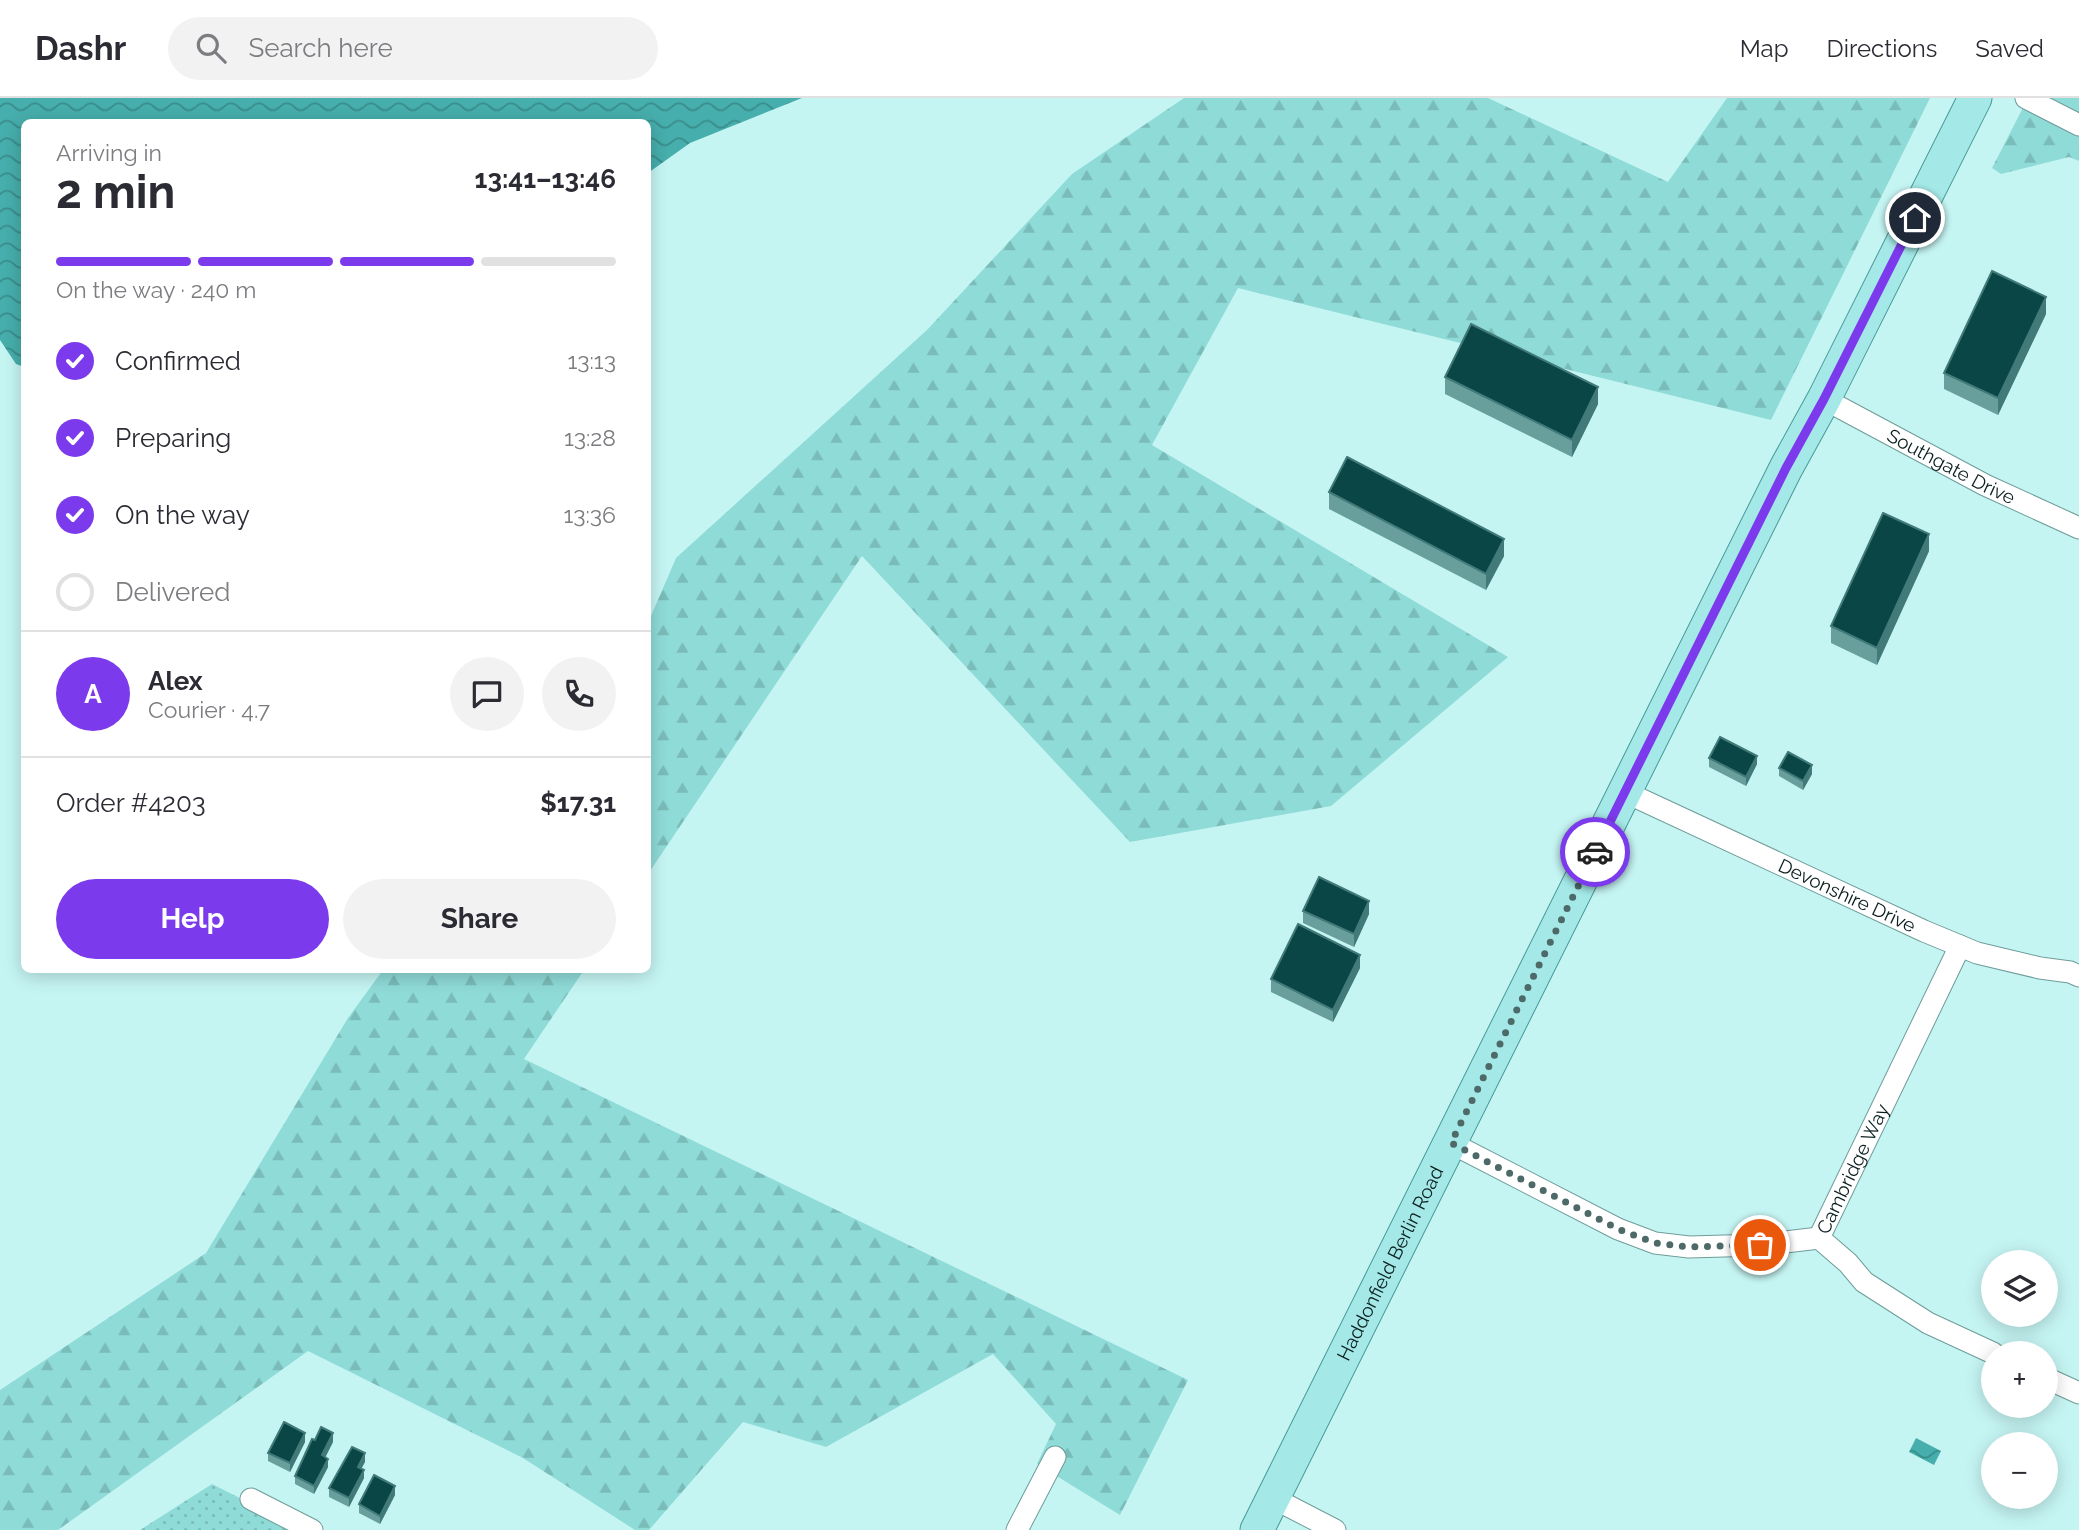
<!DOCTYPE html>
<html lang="en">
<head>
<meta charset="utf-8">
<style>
	body { margin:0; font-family:Raleway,sans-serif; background:#f2f2f3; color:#2b2b33; height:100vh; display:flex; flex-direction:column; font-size:26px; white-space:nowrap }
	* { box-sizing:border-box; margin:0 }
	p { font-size:23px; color:#7c7c81 }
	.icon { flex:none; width:38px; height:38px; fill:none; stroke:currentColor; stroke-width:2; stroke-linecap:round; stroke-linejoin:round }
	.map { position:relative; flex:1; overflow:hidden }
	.sheet { position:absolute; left:21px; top:21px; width:630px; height:854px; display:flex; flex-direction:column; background:#fff; border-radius:10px; box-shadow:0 4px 18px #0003 }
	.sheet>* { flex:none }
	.tools { position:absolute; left:1981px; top:1152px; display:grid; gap:14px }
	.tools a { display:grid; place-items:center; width:77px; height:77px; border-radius:50%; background:#fff; box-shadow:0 4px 18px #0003; font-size:35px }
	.pin { position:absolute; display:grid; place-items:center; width:60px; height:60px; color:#fff; margin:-30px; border:4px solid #fff; border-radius:50%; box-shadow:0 2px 7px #0007 }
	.courier { position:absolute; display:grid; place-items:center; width:70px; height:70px; margin:-35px; border:5px solid #7c3aed; border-radius:50%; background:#fff; color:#222; box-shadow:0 2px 9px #0007 }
	.summary em { font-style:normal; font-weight:700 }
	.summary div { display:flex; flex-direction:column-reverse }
	.summary { display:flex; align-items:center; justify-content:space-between; height:119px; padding:0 35px }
	h1 { font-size:46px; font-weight:700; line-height:52px }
	.bar { display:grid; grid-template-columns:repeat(4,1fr); gap:10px 7px; align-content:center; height:84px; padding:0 35px }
	.bar i { height:9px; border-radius:5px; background:#e1e1e2 }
	.bar .active { background:#7c3aed }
	.bar p { grid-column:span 4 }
	.line { display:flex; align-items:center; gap:18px; padding:0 35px; border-top:2px solid #e1e1e2 }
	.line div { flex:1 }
	.round { display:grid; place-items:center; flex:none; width:74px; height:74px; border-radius:37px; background:#f2f2f3 }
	ol { padding:0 35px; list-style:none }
	li { display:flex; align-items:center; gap:21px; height:77px }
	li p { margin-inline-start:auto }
	li .icon { padding:7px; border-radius:50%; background:#7c3aed; color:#fff; stroke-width:4 }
	li:last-child { color:#7c7c81 }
	li i { width:38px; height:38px; border:4px solid #e1e1e2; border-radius:50% }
	.cta { display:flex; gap:14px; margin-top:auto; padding:14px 35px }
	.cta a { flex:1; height:80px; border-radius:42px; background:#7c3aed; color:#fff; font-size:28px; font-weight:700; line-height:80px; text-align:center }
	.cta a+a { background:#f2f2f3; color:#2b2b33 }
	header { display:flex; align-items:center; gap:42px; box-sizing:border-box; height:98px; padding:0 35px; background:#fff; border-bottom:2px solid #e1e1e2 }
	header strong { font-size:33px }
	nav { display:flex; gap:38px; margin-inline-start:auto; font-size:24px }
	.search { width:490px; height:63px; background:#f2f2f3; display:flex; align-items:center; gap:18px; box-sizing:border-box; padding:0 24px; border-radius:38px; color:#7c7c81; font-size:26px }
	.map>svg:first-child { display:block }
	.green { fill:url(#green-dots) }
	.forest { fill:url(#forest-firs) }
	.water { fill:url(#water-waves) }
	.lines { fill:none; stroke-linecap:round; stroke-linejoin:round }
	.street-casing { stroke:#6e9c9a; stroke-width:23 }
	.primary-casing { stroke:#489997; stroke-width:35 }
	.street { stroke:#fff; stroke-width:21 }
	.primary { stroke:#a4e9e8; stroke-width:33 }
	.wall { fill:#689e9c }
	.shaded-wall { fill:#427a79 }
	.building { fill:#0a4645; stroke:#427a79; stroke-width:2 }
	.done { stroke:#4d6a69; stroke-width:7; stroke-dasharray:0 12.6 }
	.route { stroke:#7c3aed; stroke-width:9 }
	.labels { text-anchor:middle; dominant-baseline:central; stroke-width:7; stroke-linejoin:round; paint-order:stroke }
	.street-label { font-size:19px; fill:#0c1f1f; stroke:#fff }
</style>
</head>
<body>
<header>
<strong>Dashr</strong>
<div class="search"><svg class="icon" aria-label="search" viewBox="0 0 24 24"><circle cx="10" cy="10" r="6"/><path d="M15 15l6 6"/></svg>Search here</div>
<nav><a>Map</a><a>Directions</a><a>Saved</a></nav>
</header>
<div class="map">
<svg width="2079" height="1432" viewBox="0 0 2079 1432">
	<defs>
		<pattern id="green-dots" width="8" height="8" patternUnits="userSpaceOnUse" patternTransform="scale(1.75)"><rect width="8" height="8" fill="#8fdbd8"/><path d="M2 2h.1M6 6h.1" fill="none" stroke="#7abcb9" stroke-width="1.8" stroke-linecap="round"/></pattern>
		<pattern id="forest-firs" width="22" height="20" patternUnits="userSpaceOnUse" patternTransform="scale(1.75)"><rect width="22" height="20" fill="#8fdbd8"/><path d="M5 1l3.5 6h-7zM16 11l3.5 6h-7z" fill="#7abcb9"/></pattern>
		<pattern id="water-waves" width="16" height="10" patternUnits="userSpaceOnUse" patternTransform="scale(1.75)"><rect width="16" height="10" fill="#46aeac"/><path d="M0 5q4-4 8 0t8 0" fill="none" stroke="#398d8b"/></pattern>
	</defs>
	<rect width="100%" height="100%" fill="#c5f5f3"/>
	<polygon class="green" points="212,1386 303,1432 140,1432"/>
	<g class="forest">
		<polygon points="1184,0 1488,0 1668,84 1727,0 1930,0 1771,322 1238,190 1152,347 1508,559 1331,708 1130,744 862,458 648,776 648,525 676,460 927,232 1072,76"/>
		<polygon points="2028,0 2079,0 2079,63 2069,59 2001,76 1992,70"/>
		<polygon points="383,872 584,872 524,961 1188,1282 1120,1417 1037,1366 1056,1326 993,1256 826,1349 743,1324 649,1432 635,1432 523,1360 308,1253 58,1432 0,1432 0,1292 206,1155 348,920"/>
	</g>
	<g class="water">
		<polygon points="0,0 802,0 690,45 648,75 648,24 24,24 24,269 16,266 0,242"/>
		<polygon points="1916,1340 1941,1353 1934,1367 1909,1354"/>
	</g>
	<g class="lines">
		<defs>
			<g id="street">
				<polyline points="2026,0 2079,27"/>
				<path id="s1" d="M1824,301L1985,387L2079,430"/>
				<path id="s2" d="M1625,694L1924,833L1977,855L2040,870L2070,874L2079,878"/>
				<polyline points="1451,1045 1618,1131 1655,1145 1689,1149 1760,1147 1819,1140"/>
				<path id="s3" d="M1819,1140L1960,848"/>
				<polyline points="1819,1140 1848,1165 1864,1184 1928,1225 1993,1255"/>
				<polyline points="2046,1280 2079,1295"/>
				<polyline points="1273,1400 1335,1432"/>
				<polyline points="251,1401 312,1432"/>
				<polyline points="1017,1432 1055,1359"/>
			</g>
			<g id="primary">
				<path id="s4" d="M1257,1432L1786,370L1824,301L1975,0"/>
			</g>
		</defs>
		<use href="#street" class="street-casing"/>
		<use href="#primary" class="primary-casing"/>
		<use href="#street" class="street"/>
		<use href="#primary" class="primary"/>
	</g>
	<g class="wall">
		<polygon points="2046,216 1998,317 1944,291 1944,275"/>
		<polygon points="1445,279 1598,306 1572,359 1445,296"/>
		<polygon points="1329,394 1504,458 1486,492 1329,411"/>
		<polygon points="1929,453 1877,567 1831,545 1831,528"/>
		<polygon points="1709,660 1757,666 1746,688 1709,669"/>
		<polygon points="1779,670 1812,676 1803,692 1779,678"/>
		<polygon points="1303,813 1369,816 1354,849 1303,825"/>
		<polygon points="1360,870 1333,924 1271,894 1271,881"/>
		<polygon points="305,1344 290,1374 268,1363 268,1355"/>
		<polygon points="333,1344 325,1359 328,1369 314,1396 295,1386 295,1378"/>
		<polygon points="365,1364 361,1370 364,1380 349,1409 329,1399 329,1390"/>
		<polygon points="395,1397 380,1426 359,1415 359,1406"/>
	</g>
	<g class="shaded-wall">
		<polygon points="2046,199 2046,216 1998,317 1998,300"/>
		<polygon points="1598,289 1598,306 1572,359 1572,342"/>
		<polygon points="1929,436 1929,453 1877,567 1877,550"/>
		<polygon points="1504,441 1504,458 1486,492 1486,476"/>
		<polygon points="1757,658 1757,666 1746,688 1746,679"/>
		<polygon points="1812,667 1812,676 1803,692 1803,683"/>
		<polygon points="1369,803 1369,816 1354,849 1354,836"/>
		<polygon points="1360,857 1360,870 1333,924 1333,912"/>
		<polygon points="305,1335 305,1344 290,1374 290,1365"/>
		<polygon points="333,1335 333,1344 322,1366 322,1357"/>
		<polygon points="365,1355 365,1364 358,1377 358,1369"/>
		<polygon points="328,1361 328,1369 314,1396 314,1388"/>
		<polygon points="364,1372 364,1380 349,1409 349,1400"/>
		<polygon points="395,1388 395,1397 380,1426 380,1418"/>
	</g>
	<g class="building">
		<polygon points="1992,173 2046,199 1998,300 1944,275"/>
		<polygon points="1471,226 1598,289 1572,342 1445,279"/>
		<polygon points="1347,359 1504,441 1486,476 1329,394"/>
		<polygon points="1883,415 1929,436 1877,550 1831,528"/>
		<polygon points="1720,639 1757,658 1746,679 1709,660"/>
		<polygon points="1788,654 1812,667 1803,683 1779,670"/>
		<polygon points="1319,779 1369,803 1354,836 1303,813"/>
		<polygon points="1298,826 1360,857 1333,912 1271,881"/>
		<polygon points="284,1324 305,1335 290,1365 268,1355"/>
		<polygon points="321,1329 333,1335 322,1357 328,1361 314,1388 295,1378 312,1341 315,1342"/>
		<polygon points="352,1349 365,1355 358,1369 364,1372 349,1400 329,1390"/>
		<polygon points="374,1377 395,1388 380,1418 359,1406"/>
	</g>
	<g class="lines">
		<polyline class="done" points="1595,754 1451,1045 1618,1131 1655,1145 1689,1149 1760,1147"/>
		<polyline class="route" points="1595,754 1786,370 1824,301 1915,120"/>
	</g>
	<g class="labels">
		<g class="street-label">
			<text stroke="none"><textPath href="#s1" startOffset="144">Southgate Drive</textPath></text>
			<text stroke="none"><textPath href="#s2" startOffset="245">Devonshire Drive</textPath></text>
			<text stroke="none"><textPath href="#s3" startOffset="77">Cambridge Way</textPath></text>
			<text stroke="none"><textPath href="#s4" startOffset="298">Haddonfield Berlin Road</textPath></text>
		</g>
	</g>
</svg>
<div class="tools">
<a><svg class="icon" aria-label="layers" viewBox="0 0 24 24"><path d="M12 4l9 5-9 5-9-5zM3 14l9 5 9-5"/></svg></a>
<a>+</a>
<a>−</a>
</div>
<div class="pin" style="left:1760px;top:1147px;background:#ea580c"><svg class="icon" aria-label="bag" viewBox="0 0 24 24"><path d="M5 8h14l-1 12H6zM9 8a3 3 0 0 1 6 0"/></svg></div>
<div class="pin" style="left:1915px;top:120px;background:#1f2937"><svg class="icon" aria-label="home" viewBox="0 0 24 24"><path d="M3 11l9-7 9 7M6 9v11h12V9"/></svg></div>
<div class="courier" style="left:1595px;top:754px"><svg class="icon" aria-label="car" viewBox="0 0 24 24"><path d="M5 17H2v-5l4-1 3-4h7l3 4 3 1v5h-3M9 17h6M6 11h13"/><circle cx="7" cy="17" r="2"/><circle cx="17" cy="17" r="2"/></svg></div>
<section class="sheet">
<div class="summary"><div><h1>2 min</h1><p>Arriving in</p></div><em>13:41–13:46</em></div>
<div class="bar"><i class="active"></i><i class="active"></i><i class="active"></i><i></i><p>On the way · 240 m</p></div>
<ol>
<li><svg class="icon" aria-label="check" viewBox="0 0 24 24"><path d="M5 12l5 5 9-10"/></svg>Confirmed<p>13:13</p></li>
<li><svg class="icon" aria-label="check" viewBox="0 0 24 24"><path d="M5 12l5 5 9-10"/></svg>Preparing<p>13:28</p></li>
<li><svg class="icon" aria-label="check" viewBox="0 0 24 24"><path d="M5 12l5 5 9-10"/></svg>On the way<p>13:36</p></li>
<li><i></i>Delivered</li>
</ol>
<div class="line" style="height:126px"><b class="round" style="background:#7c3aed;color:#fff">A</b><div><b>Alex</b><p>Courier · 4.7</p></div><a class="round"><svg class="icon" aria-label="chat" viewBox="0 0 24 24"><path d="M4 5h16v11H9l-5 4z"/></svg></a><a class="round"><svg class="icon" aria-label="phone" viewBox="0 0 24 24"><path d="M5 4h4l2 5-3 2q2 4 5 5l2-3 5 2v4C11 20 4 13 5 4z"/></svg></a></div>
<div class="line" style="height:91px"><div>Order #4203</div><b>$17.31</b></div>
<div class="cta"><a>Help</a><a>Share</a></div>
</section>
</div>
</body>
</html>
